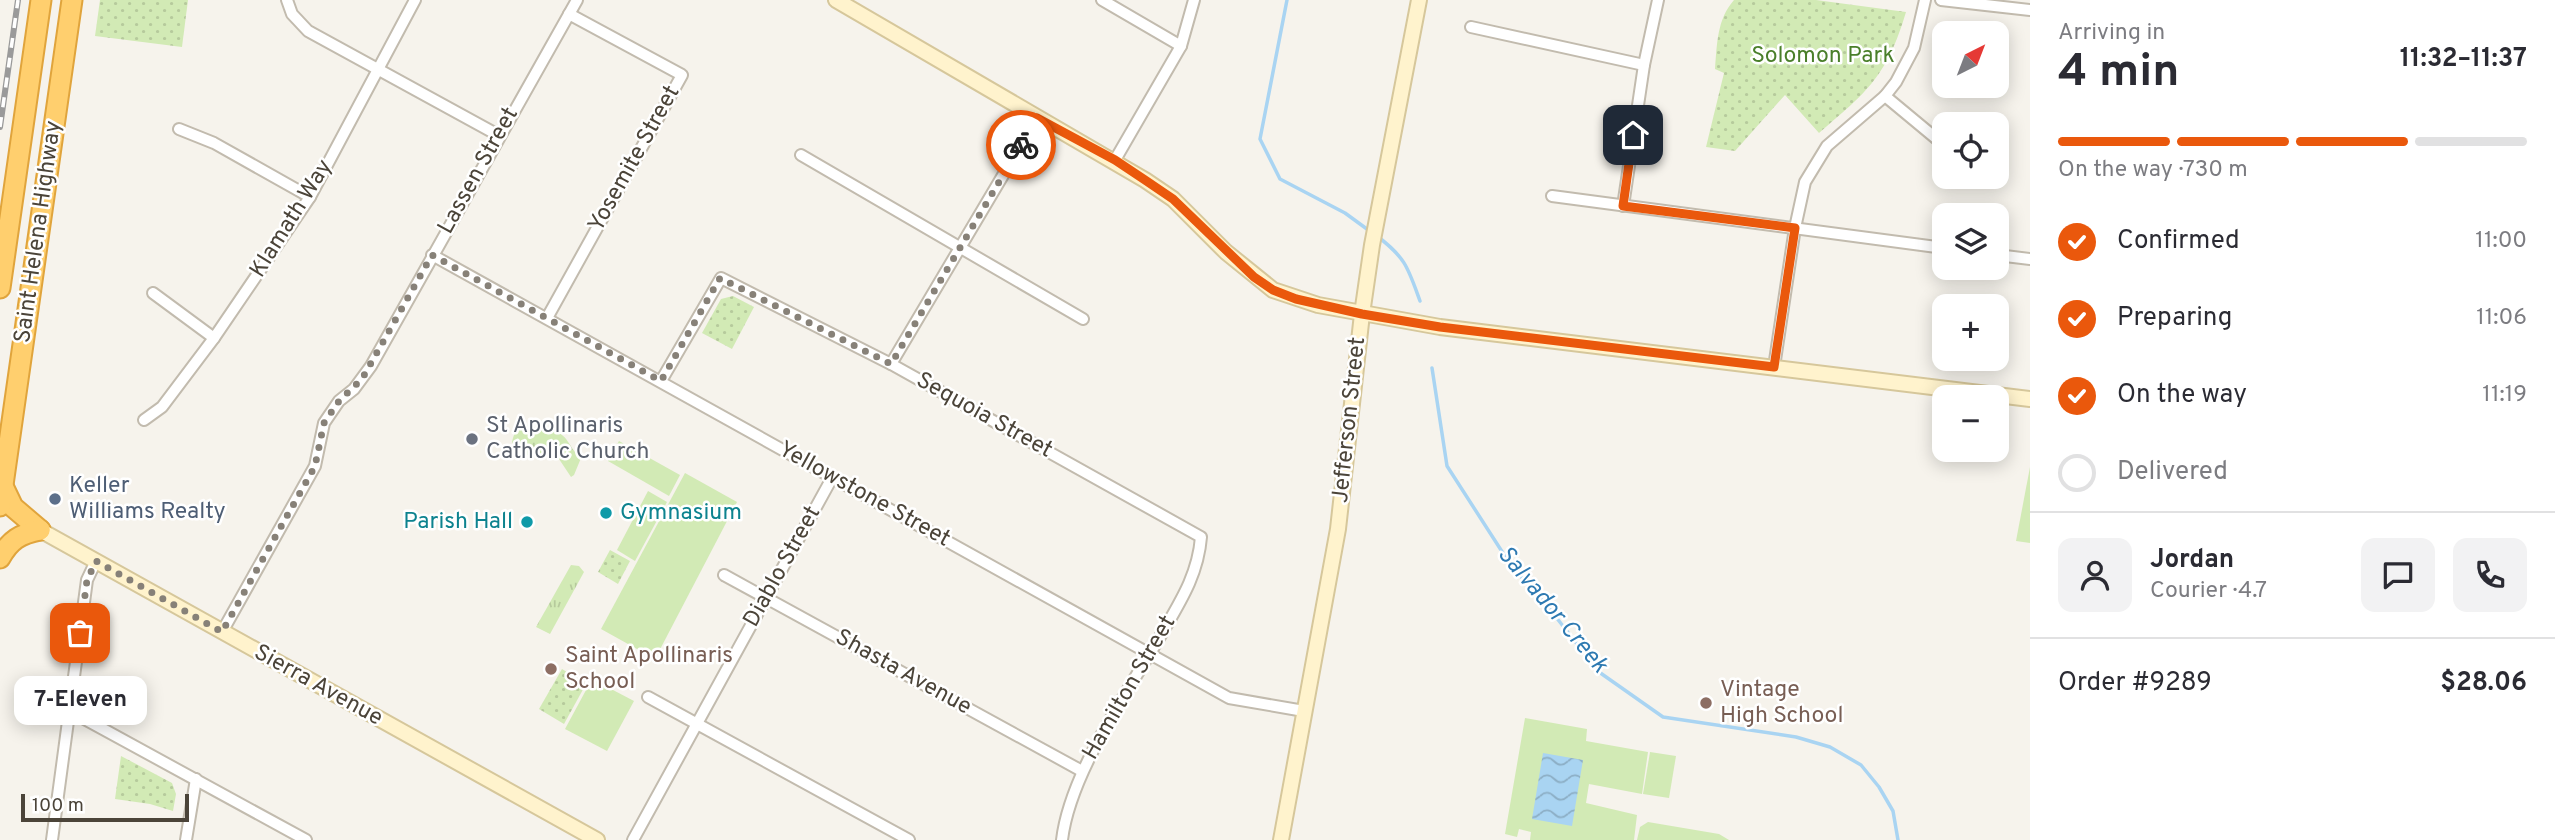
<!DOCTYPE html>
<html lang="en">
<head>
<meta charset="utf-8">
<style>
	body { margin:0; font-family:Overpass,sans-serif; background:#f2f2f3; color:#2b2b33; height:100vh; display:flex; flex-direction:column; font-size:26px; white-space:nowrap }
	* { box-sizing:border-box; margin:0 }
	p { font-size:23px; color:#7c7c81 }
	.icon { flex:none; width:38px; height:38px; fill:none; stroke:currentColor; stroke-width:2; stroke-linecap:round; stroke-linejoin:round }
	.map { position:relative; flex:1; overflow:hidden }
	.sheet { display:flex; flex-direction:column; background:#fff; width:525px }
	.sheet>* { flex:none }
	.needle { width:46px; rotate:42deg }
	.buttons { position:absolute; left:1932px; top:21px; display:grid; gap:14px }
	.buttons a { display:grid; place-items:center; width:77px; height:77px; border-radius:14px; background:#fff; box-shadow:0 4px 18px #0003; font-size:35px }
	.scale { position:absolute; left:21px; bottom:18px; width:168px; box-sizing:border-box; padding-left:7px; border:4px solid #4b4439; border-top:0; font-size:19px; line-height:24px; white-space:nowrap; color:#4b4439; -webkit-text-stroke:5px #fff; paint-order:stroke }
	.pin { position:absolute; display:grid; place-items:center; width:60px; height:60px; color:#fff; margin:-30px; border-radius:14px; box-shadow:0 4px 10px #0006 }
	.courier { position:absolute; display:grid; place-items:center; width:70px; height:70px; margin:-35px; border:5px solid #ea580c; border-radius:50%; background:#fff; color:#222; box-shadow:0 2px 9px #0007 }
	.bubble { position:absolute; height:49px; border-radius:14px; background:#fff; box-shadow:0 4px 18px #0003; font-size:23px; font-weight:700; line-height:49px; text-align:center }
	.summary em { font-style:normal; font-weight:700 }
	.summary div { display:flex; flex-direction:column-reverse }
	.summary { display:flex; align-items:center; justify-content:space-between; height:119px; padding:0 28px }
	h1 { font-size:46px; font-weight:700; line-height:52px }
	.bar { display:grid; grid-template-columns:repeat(4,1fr); gap:10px 7px; align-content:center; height:84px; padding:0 28px }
	.bar i { height:9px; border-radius:5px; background:#e1e1e2 }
	.bar .on { background:#ea580c }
	.bar p { grid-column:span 4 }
	.line { display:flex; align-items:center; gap:18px; padding:0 28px; border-top:2px solid #e1e1e2 }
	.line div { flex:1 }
	.round { display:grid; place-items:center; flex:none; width:74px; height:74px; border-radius:14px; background:#f2f2f3 }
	ol { padding:0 28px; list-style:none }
	li { display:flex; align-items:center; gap:21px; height:77px }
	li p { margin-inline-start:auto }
	li .icon { padding:7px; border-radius:50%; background:#ea580c; color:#fff; stroke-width:4 }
	li:last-child { color:#7c7c81 }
	li i { width:38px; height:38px; border:4px solid #e1e1e2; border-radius:50% }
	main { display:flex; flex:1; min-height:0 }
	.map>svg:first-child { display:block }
	.grass { fill:url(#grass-tufts) }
	.park { fill:url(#park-dots) }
	.pitch { fill:#d2eab5 }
	.water { fill:url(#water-waves) }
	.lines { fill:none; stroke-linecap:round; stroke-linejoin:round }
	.stream { stroke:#a9d4f2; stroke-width:3.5 }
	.street-casing { stroke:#c2bbae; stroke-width:14 }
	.secondary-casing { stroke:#d6c79b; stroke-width:18 }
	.highway-casing { stroke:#e0a43c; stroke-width:23 }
	.street { stroke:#fff; stroke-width:10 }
	.secondary { stroke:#fff3cd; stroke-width:14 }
	.highway { stroke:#ffcf6e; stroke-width:19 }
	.rail-casing { stroke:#9a9a9a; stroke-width:6 }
	.rail { stroke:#fff; stroke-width:3.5; stroke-dasharray:10; stroke-linecap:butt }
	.done { stroke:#878178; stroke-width:7; stroke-dasharray:0 12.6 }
	.route { stroke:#ea580c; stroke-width:9 }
	.worship-dot { fill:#6b7280; stroke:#fff; stroke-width:2.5 }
	.service-dot { fill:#5c6f8a; stroke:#fff; stroke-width:2.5 }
	.culture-dot { fill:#0f9aa8; stroke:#fff; stroke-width:2.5 }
	.education-dot { fill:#8d6e63; stroke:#fff; stroke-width:2.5 }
	.labels { text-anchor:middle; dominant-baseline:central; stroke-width:5; stroke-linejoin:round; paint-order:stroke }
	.park-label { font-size:23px; fill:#4a7f2a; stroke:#fff }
	.street-label { font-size:23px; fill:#4b4439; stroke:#fff }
	.worship-label { font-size:23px; fill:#5b616d; stroke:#fff; text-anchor:start }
	.service-label { font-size:23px; fill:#4e5e75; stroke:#fff; text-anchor:start }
	.culture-label { font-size:23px; fill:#0d838f; stroke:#fff; text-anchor:start }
	.education-label { font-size:23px; fill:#785e54; stroke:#fff; text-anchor:start }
	.water-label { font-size:24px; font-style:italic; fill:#2e7ab2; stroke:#fff }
</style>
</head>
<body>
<main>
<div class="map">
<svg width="2030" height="840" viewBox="0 0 2030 840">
	<defs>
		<pattern id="grass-tufts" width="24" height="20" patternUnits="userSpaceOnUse" patternTransform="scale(1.75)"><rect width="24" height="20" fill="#d2eab5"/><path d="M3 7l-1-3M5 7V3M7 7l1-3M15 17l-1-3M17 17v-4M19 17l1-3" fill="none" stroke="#b6ca9c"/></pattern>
		<pattern id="park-dots" width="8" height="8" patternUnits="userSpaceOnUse" patternTransform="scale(1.75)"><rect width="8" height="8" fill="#d2eab5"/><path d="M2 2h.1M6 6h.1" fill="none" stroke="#b6ca9c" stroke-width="1.8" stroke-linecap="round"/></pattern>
		<pattern id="water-waves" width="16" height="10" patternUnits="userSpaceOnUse" patternTransform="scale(1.75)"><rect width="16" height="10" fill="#a9d4f2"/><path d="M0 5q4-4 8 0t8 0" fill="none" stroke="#8caec5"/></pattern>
	</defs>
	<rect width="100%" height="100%" fill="#f6f3ec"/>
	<g class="grass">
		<path d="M526,425L546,431L549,428C571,436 566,445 581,458L574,475L571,477L555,453H541L531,457L516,448L512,442C514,433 517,427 526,425Z"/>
		<polygon points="571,565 579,566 584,572 550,634 536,627"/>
	</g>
	<g class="park">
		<polygon points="100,0 188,0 182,47 95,36"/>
		<path d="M1734,0H1816L1906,12C1887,76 1868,91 1819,133L1785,95L1735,151L1706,147L1724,73L1715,69C1717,44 1717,19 1734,0Z"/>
		<polygon points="733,296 754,307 732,349 702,333 721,299"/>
		<polygon points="610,550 630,561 618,584 598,572"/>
		<polygon points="562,669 586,684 564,724 539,709"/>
		<polygon points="121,756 172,783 176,794 173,811 150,804 115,799"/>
	</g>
	<g class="pitch">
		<polygon points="619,441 680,475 669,496 608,461"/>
		<polygon points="2030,467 2030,543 2016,541"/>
		<polygon points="685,473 737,502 655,659 601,629"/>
		<polygon points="648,491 667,502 635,561 617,550"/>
		<polygon points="592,679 634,701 607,751 565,729"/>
		<polygon points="1525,718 1587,729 1586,741 1648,752 1642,794 1589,784 1586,803 1637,815 1634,840 1523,840 1530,840 1531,832 1519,829 1517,837 1505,834"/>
		<polygon points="1650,752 1676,756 1669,798 1643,794"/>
		<polygon points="1648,822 1719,834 1729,840 1637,840 1640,827"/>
	</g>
	<polygon class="water" points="1543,753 1583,760 1572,826 1532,819"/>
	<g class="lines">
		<g class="stream">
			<polyline points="1287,0 1260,139 1280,179 1345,213 1371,232"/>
			<path d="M1377,236C1406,258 1408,268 1420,301"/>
			<polyline points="1432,368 1447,466 1510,564 1552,612 1599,672 1663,717 1796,737 1830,747 1861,765 1879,787 1893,811 1898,840"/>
		</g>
		<defs>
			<g id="street">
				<polyline points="287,0 292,14 308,31 498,135"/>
				<polyline points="1102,0 1181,46"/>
				<polyline points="1941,0 2030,10"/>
				<polyline points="1471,27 1644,65"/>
				<polyline points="1885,96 1944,145"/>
				<polyline points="179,129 214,143 310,197"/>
				<polyline points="801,155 1083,319"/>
				<polyline points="1115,160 1181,46 1194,0"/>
				<polyline points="1552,196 1944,248"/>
				<polyline points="1623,206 1644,65 1658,0"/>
				<polyline points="432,255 1229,698 1304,711"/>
				<polyline points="1997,255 2030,259"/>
				<polyline points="153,293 214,338"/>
				<polyline points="547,318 682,75 569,14"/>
				<polyline points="891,364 1037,118"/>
				<polyline points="1774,367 1795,228 1805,182 1827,146 1885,96 1896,82 1914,48 1925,0"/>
				<path d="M661,381L721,278L891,364L1201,537C1198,575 1180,602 1161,635C1127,693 1070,773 1062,840"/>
				<polyline points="144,420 162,407 214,338 310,197 415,0"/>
				<polyline points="724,575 1082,771"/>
				<polyline points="222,632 315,466 324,423 339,401 354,389 371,366 577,0"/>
				<polyline points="648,697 909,840"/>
				<polyline points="70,711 306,840"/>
				<polyline points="52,840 87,580 96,561"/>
				<polyline points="186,840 196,779"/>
				<polyline points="633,840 832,478"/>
			</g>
			<g id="secondary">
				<polyline points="836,0 1145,180 1173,199 1226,252 1273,290 1318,305 1440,327 2030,399"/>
				<polyline points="40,530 597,840"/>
				<polyline points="1281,840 1338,529 1362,314 1372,245 1419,0"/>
			</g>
			<g id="highway">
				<polyline points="0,288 41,0"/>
				<polyline points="2,484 13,507 40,530"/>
				<polyline points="0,506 72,0"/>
				<path d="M0,558C10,540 20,534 40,530"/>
			</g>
		</defs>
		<use href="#street" class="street-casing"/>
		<use href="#secondary" class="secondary-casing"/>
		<use href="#highway" class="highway-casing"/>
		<use href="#street" class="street"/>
		<use href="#secondary" class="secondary"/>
		<use href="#highway" class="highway"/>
		<defs>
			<polyline id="rail" points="0,127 18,0"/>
		</defs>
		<use href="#rail" class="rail-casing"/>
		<use href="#rail" class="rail"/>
	</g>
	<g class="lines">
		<polyline class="done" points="80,633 87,580 96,561 222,632 315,466 324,423 339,401 362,379 432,255 661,381 720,278 891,364 1021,145"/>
		<polyline class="route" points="1021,145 1037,118 1115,160 1145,180 1173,199 1254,277 1273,290 1296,299 1362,314 1440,327 1774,367 1795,228 1623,206 1633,135"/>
	</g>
	<circle class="worship-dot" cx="472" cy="439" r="7"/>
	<circle class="service-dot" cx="55" cy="499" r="7"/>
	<g class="culture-dot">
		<circle cx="606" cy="513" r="7"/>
		<circle cx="527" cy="522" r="7"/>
	</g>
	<g class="education-dot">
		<circle cx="551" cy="669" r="7"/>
		<circle cx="1706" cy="703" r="7"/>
	</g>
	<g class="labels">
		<g class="park-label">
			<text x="1823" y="56">Solomon Park</text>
		</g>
		<g class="street-label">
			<text transform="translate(635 159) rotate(-61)">Yosemite Street</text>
			<text transform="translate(479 171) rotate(-61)">Lassen Street</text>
			<text transform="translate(292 219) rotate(-58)">Klamath Way</text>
			<text transform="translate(39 232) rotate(-82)">Saint Helena Highway</text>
			<text transform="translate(984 416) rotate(29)">Sequoia Street</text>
			<text transform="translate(1350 420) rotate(-84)">Jefferson Street</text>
			<text transform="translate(864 495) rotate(29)">Yellowstone Street</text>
			<text transform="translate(783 567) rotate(-61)">Diablo Street</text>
			<text transform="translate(903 673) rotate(29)">Shasta Avenue</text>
			<text transform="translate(318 686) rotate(29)">Sierra Avenue</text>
			<text transform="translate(1130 688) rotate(-60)">Hamilton Street</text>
		</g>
		<g class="worship-label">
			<text x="486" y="426">St Apollinaris<tspan x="486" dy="26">Catholic Church</tspan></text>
		</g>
		<g class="service-label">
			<text x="69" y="486">Keller<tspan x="69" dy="26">Williams Realty</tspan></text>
		</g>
		<g class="culture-label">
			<text x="620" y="513">Gymnasium</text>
			<text x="513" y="522" text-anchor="end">Parish Hall</text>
		</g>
		<g class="education-label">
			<text x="565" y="656">Saint Apollinaris<tspan x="565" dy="26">School</tspan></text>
			<text x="1720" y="690">Vintage<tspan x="1720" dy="26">High School</tspan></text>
		</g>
		<g class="water-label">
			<text transform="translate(1552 610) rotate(50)">Salvador Creek</text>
		</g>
	</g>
</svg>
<div class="buttons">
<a><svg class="needle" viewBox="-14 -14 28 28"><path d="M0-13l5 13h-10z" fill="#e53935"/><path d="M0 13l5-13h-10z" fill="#7c7c81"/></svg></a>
<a><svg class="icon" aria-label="locate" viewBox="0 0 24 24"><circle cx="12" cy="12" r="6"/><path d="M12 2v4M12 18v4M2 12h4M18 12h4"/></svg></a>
<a><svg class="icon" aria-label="layers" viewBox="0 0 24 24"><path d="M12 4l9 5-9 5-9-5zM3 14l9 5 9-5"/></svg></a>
<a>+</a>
<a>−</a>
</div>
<div class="scale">100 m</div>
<div class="pin" style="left:80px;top:633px;background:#ea580c"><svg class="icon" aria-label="bag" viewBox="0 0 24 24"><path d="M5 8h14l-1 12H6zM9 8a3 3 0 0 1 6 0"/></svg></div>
<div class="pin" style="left:1633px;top:135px;background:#1f2937"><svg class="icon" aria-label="home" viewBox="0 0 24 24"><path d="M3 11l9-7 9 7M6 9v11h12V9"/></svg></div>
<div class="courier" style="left:1021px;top:145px"><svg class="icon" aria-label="bike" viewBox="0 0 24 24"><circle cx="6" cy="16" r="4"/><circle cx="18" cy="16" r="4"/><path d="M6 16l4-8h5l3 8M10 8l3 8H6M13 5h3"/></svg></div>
<div class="bubble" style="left:14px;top:676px;width:133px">7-Eleven</div>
</div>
<section class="sheet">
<div class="summary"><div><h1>4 min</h1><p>Arriving in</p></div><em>11:32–11:37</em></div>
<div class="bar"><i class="on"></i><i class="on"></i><i class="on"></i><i></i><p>On the way · 730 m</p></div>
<ol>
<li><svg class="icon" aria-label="check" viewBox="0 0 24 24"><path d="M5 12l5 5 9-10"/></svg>Confirmed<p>11:00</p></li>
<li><svg class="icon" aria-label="check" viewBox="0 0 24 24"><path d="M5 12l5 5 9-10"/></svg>Preparing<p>11:06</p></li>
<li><svg class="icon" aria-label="check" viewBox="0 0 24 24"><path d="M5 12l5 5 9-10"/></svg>On the way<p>11:19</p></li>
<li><i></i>Delivered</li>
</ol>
<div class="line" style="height:126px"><a class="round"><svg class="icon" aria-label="person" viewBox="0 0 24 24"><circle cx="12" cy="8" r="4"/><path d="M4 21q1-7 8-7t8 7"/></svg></a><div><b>Jordan</b><p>Courier · 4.7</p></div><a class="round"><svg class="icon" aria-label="chat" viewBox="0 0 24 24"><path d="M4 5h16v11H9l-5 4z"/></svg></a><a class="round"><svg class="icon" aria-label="phone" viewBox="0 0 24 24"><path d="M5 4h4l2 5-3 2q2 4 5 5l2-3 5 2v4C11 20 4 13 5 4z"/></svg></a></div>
<div class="line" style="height:91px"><div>Order #9289</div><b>$28.06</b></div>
</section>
</main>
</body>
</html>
